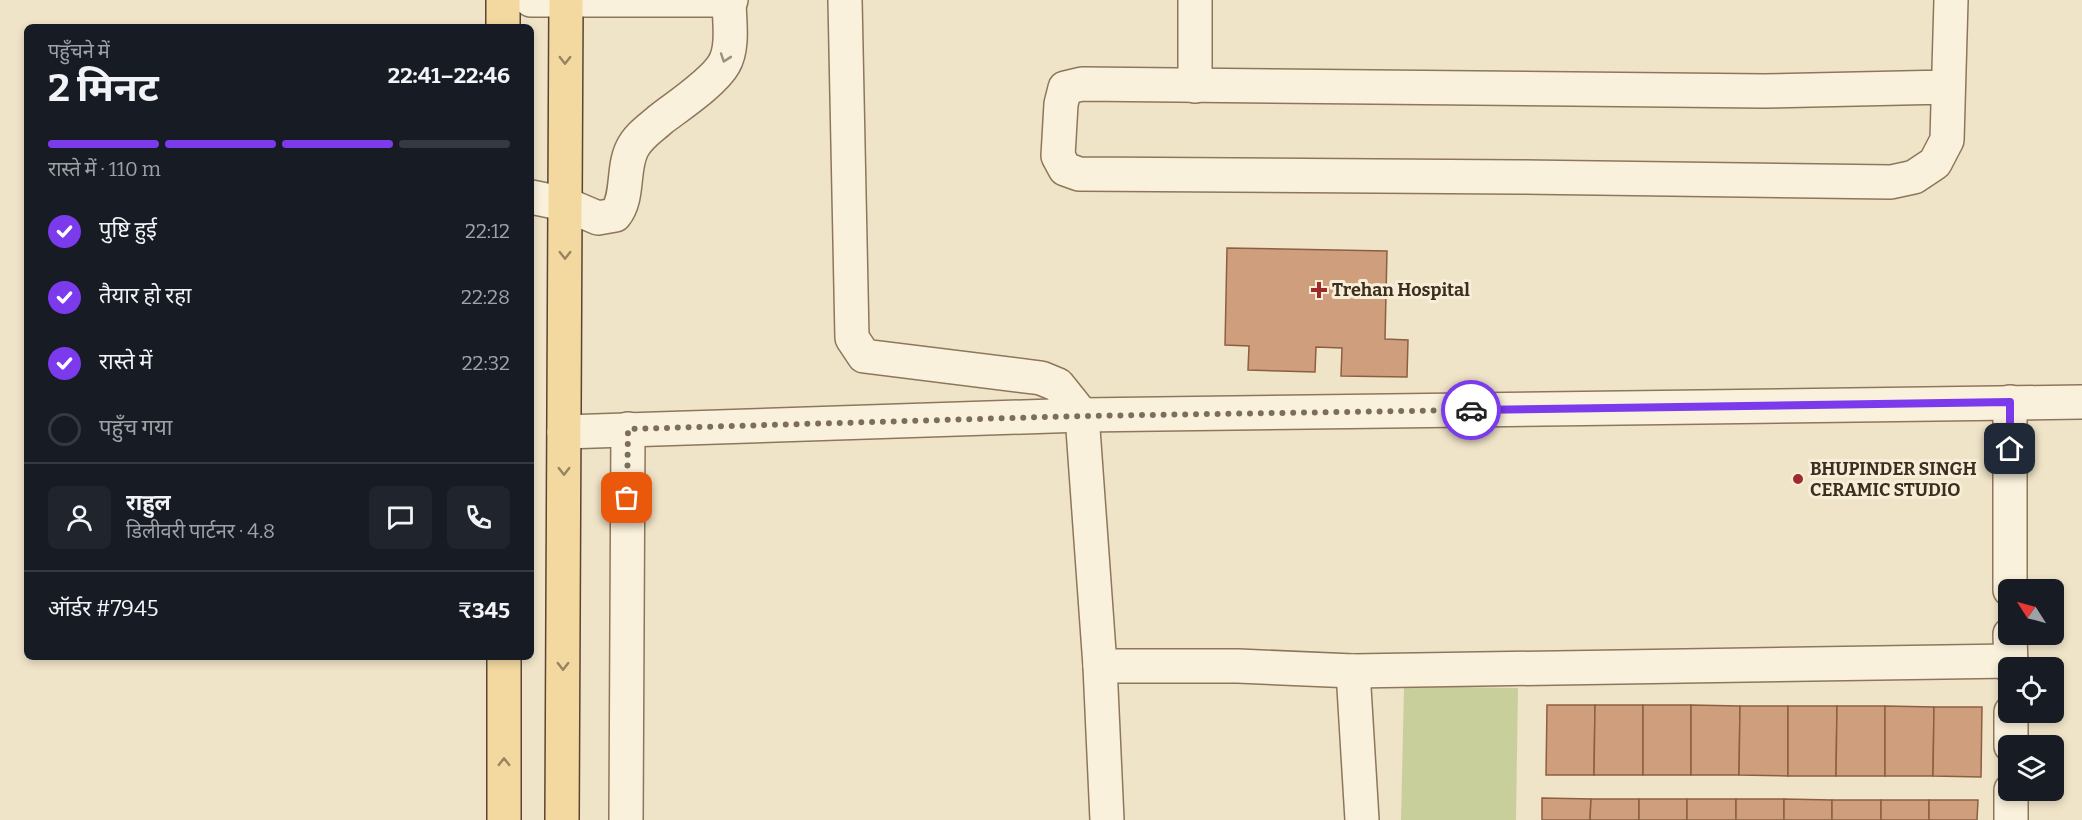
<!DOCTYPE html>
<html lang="hi">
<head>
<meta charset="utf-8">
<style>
	body { margin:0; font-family:Bitter,"Noto Sans Devanagari",serif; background:#20242c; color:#f1f3f6; height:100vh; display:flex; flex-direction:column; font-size:22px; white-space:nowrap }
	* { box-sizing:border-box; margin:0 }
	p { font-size:20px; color:#9ea1a6 }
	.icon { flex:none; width:33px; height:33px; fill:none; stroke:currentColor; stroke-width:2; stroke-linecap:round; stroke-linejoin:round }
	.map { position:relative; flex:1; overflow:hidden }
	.drawer { position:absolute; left:24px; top:24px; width:510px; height:636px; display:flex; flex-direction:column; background:#171b24; border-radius:9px; box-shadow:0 3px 9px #0003 }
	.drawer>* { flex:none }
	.needle { width:39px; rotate:306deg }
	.buttons { position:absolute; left:1998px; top:579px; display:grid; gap:12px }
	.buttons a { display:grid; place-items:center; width:66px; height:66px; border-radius:9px; background:#171b24; box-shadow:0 3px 9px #0003; font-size:30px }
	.pin { position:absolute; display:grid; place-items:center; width:51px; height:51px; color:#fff; margin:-26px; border-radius:12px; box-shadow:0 3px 9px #0006 }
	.courier { position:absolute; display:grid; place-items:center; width:60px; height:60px; margin:-30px; border:4px solid #7c3aed; border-radius:50%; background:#fff; color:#222; box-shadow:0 2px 8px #0007 }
	.headline em { font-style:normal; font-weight:700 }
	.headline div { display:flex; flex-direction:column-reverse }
	.headline { display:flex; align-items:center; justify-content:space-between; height:102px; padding:0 24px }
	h1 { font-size:39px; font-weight:700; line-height:45px }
	.bar { display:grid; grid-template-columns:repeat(4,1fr); gap:9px 6px; align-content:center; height:72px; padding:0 24px }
	.bar i { height:8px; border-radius:4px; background:#363941 }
	.bar .active { background:#7c3aed }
	.bar p { grid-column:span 4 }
	.line { display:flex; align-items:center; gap:15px; padding:0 24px; border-top:2px solid #363941 }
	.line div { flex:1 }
	.round { display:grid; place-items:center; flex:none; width:63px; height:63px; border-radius:9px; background:#20242c }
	ol { padding:0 24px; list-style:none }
	li { display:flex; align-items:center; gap:18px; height:66px }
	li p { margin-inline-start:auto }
	li .icon { padding:6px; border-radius:50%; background:#7c3aed; color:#fff; stroke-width:4 }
	li:last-child { color:#9ea1a6 }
	li i { width:33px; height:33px; border:3px solid #363941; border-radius:50% }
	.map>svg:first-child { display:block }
	.green { fill:#c9cf9b }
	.building { fill:#cf9f7d; stroke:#8d5f41; stroke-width:1.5 }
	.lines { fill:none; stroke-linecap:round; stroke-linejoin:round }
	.minor-casing { stroke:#8d765c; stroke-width:36 }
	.major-casing { stroke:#5b4430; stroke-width:36 }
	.minor { stroke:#faf1dc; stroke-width:33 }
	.major { stroke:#f3d9a0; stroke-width:33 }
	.oneway { stroke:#9c907e }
	.oneway2 { stroke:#988460 }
	.done { stroke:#7c6e5b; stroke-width:6; stroke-dasharray:0 10.8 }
	.route { stroke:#7c3aed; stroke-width:8 }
	.poi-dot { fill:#9e2a2b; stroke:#f7eed8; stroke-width:2 }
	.labels { text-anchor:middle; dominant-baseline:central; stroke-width:6; stroke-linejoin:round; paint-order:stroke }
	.poi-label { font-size:18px; font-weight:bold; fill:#3d2e20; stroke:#f7eed8; text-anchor:start }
</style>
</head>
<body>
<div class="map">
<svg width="2082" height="820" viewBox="0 0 2082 820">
	<rect width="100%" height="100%" fill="#f0e4c8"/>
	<polygon class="green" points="1404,686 1518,688 1516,820 1401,820"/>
	<g class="building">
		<polygon points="1227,248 1387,251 1385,339 1408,340 1407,377 1341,376 1342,348 1316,347 1315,372 1248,370 1249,346 1225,345"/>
		<polygon points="1547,705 1595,705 1594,775 1546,775"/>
		<polygon points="1595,705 1643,705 1643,775 1594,775"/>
		<rect x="1643" y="705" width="48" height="70"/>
		<polygon points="1691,705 1740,706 1739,775 1691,775"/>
		<polygon points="1740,706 1788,706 1788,776 1739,775"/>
		<polygon points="1788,706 1837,706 1836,776 1788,776"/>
		<polygon points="1837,706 1885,706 1885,776 1836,776"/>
		<polygon points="1885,706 1934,707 1933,776 1885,776"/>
		<polygon points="1934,707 1982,707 1981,777 1933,776"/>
		<polygon points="1542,798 1591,799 1590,820 1542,820"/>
		<polygon points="1591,799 1639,799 1639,820 1590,820"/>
		<rect x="1639" y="799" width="48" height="21"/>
		<rect x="1687" y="799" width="49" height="21"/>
		<rect x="1736" y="799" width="48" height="21"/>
		<polygon points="1784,799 1832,800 1832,820 1784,820"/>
		<rect x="1832" y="800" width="49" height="20"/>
		<rect x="1881" y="800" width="48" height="20"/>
		<polygon points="1929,800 1978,800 1977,820 1929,820"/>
	</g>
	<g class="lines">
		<defs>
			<g id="minor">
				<polyline points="531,0 731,0"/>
				<polyline points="845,0 852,338 864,356 1041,378 1058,385 1082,415 1100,666 1107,820"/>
				<polyline points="1195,86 1195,0"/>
				<polyline points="1947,87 1764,91 1082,84 1065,88 1061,104 1058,156 1065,169 1079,174 1519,177 1891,182 1914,177 1935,163 1947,140 1951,0"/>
				<path d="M531,197L565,204L598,218L615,215C629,198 622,169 632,149C638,136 651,128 661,119C678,106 714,82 724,64C734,47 729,19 729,0"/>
				<polyline points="2010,402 2010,590"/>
				<polyline points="564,432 1082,415 2082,402"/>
				<polyline points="2010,634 2011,668"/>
				<polyline points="1100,666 1238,666 1353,671 2011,661"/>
				<polyline points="1353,671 1362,820"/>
				<polyline points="2011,712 2011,746"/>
				<polyline points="2011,790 2011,820"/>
				<polyline points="626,820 628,429"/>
			</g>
			<g id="major">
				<polyline points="503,0 503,27"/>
				<polyline points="504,657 504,820"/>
				<polyline points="562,820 566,0"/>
			</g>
		</defs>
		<use href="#minor" class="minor-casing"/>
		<use href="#major" class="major-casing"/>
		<use href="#minor" class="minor"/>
		<use href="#major" class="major"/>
	</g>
	<defs><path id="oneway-chevron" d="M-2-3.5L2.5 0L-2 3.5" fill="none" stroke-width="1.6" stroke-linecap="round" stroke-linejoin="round" transform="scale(1.5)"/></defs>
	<use class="oneway" href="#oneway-chevron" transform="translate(725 58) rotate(109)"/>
	<g class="oneway2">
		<use href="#oneway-chevron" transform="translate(565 60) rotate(90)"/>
		<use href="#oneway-chevron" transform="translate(565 255) rotate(90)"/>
		<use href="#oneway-chevron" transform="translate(564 471) rotate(90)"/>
		<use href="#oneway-chevron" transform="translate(563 666) rotate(90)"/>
		<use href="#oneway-chevron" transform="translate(504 762) rotate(-90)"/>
	</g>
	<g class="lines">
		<polyline class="done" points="627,498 628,429 1082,416 1471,410"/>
		<polyline class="route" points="1471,410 2010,402 2010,449"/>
	</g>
	<g class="poi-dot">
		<path d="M1316 281h6v6h6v6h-6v6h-6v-6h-6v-6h6z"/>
		<circle cx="1798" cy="479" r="6"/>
	</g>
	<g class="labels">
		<g class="poi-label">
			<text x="1332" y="290">Trehan Hospital</text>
			<text x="1810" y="469">BHUPINDER SINGH<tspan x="1810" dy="21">CERAMIC STUDIO</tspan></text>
		</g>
	</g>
</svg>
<div class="buttons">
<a><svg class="needle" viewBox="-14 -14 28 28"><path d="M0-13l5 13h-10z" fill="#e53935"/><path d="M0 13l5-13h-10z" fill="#9ea1a6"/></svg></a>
<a><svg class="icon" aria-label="locate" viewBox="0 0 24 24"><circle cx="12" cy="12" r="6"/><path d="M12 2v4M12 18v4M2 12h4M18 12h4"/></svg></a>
<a><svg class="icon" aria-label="layers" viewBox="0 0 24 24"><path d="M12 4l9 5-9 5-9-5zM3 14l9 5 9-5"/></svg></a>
</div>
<div class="pin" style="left:627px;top:498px;background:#ea580c"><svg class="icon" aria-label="bag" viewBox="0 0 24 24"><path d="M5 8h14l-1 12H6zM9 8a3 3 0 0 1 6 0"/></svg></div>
<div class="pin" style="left:2010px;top:449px;background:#1f2937"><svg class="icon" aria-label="home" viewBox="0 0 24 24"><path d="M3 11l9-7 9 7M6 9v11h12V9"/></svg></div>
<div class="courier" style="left:1471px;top:410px"><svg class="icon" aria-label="car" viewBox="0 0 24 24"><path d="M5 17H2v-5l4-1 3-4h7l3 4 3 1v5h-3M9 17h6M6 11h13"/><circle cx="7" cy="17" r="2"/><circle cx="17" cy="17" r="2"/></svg></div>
<section class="drawer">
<div class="headline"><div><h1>2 मिनट</h1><p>पहुँचने में</p></div><em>22:41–22:46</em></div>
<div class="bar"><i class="active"></i><i class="active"></i><i class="active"></i><i></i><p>रास्ते में · 110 m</p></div>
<ol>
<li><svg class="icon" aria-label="check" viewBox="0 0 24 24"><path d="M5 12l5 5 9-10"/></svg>पुष्टि हुई<p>22:12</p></li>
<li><svg class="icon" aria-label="check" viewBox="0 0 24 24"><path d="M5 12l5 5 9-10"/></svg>तैयार हो रहा<p>22:28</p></li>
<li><svg class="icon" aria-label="check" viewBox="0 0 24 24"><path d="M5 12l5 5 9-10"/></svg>रास्ते में<p>22:32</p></li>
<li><i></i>पहुँच गया</li>
</ol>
<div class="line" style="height:108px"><a class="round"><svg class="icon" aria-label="person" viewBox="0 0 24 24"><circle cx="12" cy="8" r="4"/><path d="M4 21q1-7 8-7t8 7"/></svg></a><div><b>राहुल</b><p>डिलीवरी पार्टनर · 4.8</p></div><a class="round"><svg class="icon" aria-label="chat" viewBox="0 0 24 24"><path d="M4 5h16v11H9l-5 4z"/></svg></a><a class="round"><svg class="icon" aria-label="phone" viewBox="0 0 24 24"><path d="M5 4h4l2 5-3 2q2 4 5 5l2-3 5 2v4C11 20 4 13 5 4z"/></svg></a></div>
<div class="line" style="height:78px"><div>ऑर्डर #7945</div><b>₹345</b></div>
</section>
</div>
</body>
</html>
